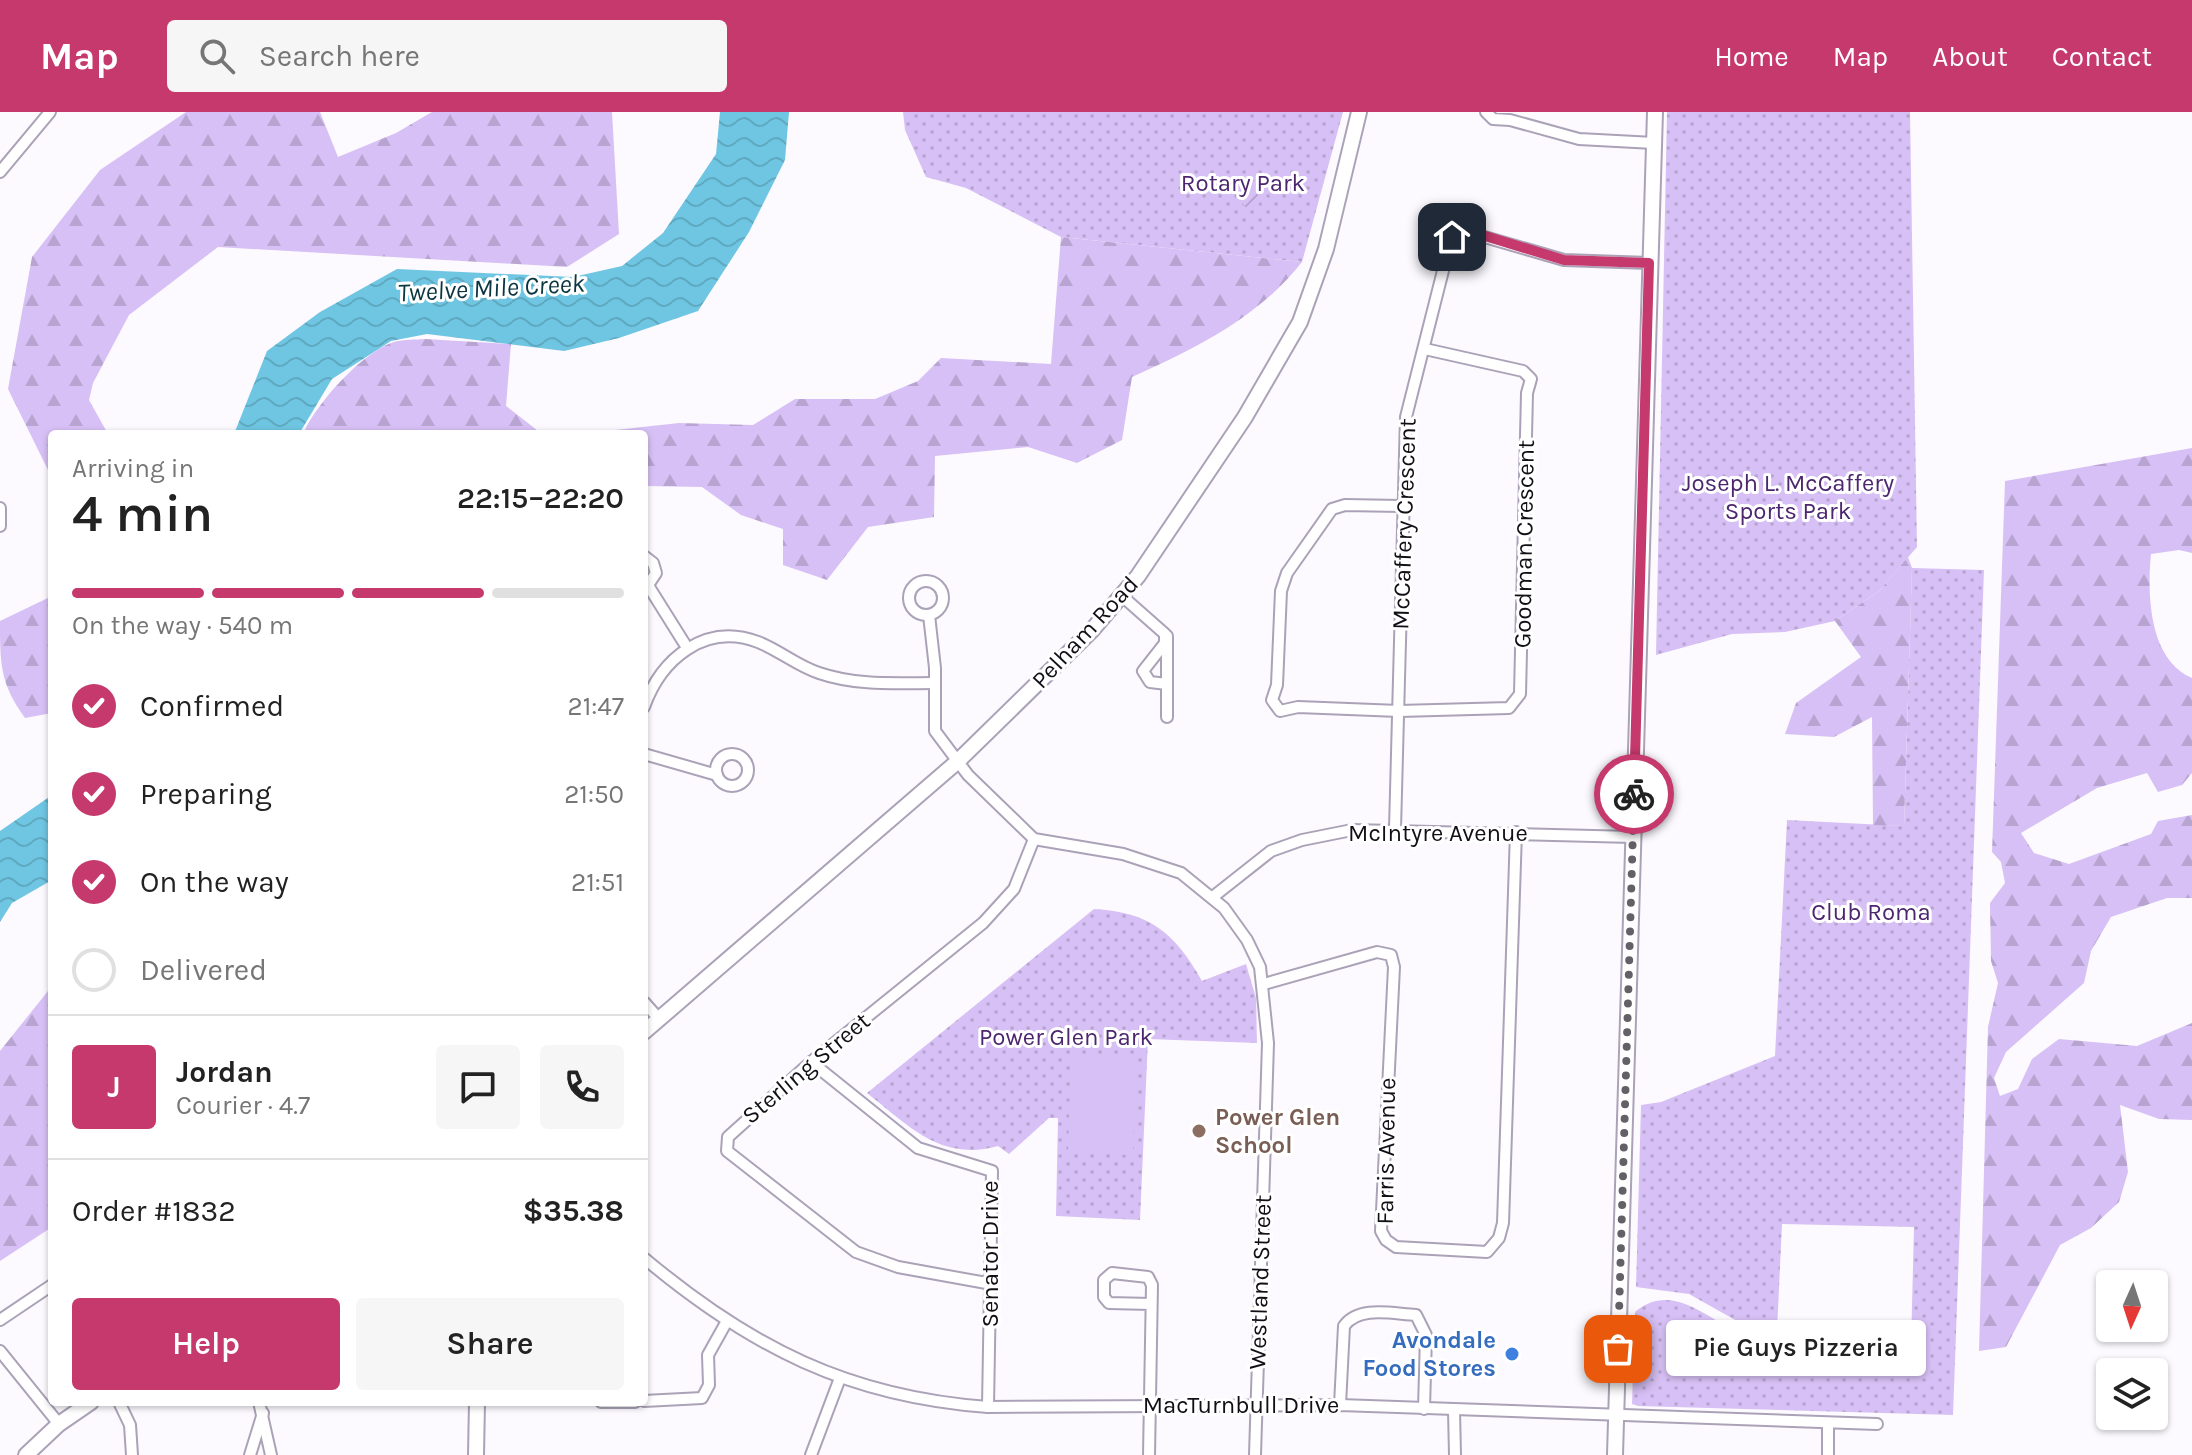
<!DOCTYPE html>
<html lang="en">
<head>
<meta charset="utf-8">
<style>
	body { margin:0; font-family:Karla,sans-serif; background:#f6f6f6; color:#222; height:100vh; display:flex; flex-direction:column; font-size:30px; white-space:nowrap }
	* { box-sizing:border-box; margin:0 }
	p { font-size:26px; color:#767676 }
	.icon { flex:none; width:44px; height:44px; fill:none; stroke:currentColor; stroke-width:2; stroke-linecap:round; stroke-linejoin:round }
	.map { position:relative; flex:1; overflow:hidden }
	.panel { position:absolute; left:48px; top:318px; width:600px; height:976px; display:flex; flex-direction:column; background:#fff; border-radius:8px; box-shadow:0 2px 6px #0004 }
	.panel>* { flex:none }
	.needle { width:52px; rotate:183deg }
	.tools { position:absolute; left:2096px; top:1158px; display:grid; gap:16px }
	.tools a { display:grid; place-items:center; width:72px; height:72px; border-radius:8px; background:#fff; box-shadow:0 2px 6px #0004; font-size:40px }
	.pin { position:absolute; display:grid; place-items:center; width:68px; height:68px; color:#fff; margin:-34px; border-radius:16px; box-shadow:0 4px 12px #0006 }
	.courier { position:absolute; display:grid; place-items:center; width:80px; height:80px; margin:-40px; border:6px solid #c5396c; border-radius:50%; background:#fff; color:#222; box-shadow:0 2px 10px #0007 }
	.bubble { position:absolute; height:56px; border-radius:8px; background:#fff; box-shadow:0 2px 6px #0004; font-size:26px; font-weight:600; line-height:56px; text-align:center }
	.summary em { font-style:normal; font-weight:600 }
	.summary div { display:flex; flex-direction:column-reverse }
	.summary { display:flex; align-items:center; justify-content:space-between; height:136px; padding:0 24px }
	h1 { font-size:52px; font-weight:600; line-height:60px }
	.bar { display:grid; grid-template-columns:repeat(4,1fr); gap:12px 8px; align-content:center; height:96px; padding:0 24px }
	.bar i { height:10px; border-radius:6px; background:#e0e0e0 }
	.bar .current { background:#c5396c }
	.bar p { grid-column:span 4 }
	.line { display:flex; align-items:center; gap:20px; padding:0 24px; border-top:2px solid #e0e0e0 }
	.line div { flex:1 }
	.round { display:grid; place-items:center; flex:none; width:84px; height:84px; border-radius:8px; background:#f6f6f6 }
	ol { padding:0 24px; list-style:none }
	li { display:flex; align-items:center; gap:24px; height:88px }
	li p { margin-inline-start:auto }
	li .icon { padding:8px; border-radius:50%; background:#c5396c; color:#fff; stroke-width:4 }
	li:last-child { color:#767676 }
	li i { width:44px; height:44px; border:4px solid #e0e0e0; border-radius:50% }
	.cta { display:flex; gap:16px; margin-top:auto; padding:16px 24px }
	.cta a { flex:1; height:92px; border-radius:8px; background:#c5396c; color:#fff; font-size:32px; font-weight:600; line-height:92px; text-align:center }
	.cta a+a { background:#f6f6f6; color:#222 }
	header { display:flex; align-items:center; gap:48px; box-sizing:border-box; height:112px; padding:0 40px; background:#c5396c; color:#fff }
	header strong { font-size:38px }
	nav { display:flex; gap:44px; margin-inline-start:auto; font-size:28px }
	.search { width:560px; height:72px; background:#f6f6f6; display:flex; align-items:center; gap:20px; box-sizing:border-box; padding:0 28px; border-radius:8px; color:#767676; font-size:30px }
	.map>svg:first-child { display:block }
	.grass { fill:url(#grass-dots) }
	.forest { fill:url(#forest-firs) }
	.garden { fill:url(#garden-furrows) }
	.pitch { fill:#d7c0f5 }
	.water { fill:url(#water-waves) }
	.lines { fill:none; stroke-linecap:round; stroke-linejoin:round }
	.street-casing { stroke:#aba2b8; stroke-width:14 }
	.secondary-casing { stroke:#aba2b8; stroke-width:18 }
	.street { stroke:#fff; stroke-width:10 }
	.secondary { stroke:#fff; stroke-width:14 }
	.done { stroke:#636167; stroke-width:8; stroke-dasharray:0 14.4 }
	.route { stroke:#c5396c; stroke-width:10 }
	.education-dot { fill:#8d6e63; stroke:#fff; stroke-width:3 }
	.shop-dot { fill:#3f7fe0; stroke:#fff; stroke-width:3 }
	.labels { text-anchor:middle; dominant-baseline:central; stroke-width:6; stroke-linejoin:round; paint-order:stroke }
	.park-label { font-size:24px; fill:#4c266f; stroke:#fff }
	.street-label { font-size:24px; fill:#110e15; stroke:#fff }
	.education-label { font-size:24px; font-weight:bold; fill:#785e54; stroke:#fff; text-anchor:start }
	.shop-label { font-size:24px; font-weight:bold; fill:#366cbe; stroke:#fff; text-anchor:end }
	.water-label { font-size:26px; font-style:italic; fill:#0b3541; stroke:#fff }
</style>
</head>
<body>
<header>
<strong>Map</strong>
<div class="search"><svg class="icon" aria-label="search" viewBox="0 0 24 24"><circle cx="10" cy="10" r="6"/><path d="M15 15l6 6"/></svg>Search here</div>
<nav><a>Home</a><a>Map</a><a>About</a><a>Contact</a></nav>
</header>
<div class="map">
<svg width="2192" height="1343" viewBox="0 0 2192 1343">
	<defs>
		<pattern id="grass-dots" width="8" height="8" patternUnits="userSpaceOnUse" patternTransform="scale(2)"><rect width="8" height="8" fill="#d7c0f5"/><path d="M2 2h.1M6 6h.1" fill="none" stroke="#b8a4d1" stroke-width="1.8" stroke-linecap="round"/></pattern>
		<pattern id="forest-firs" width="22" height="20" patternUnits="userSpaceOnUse" patternTransform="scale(2)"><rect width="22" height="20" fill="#d7c0f5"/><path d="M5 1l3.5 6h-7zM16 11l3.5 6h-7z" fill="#b8a4d1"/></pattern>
		<pattern id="garden-furrows" width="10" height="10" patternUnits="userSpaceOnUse" patternTransform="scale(2)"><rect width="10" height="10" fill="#d7c0f5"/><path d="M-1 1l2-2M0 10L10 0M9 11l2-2" fill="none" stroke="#b8a4d1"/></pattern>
		<pattern id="water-waves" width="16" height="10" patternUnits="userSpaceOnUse" patternTransform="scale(2)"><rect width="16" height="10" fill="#6fc6e2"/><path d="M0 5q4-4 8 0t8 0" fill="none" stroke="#5fa9c1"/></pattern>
	</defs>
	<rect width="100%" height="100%" fill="#fcfafe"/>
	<g class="grass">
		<polygon points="903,0 1343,0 1302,150 1061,125 966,76 926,65 905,18"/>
		<polygon points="1667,0 1910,0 1917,435 1879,479 1835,509 1785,520 1732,522 1656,543"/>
		<path d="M1912,456L1984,458L1953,1303L1638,1294L1632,1292L1635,1200C1677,1164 1716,1219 1758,1227C1807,1236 1861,1232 1911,1233L1914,1115L1782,1112L1777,1218L1737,1209L1689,1182L1636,1175L1641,993L1661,990L1775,944L1787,708L1904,714Z"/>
		<path d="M1094,797C1150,800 1175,821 1202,869L1246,852L1256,886L1257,931L1148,927L1140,1108L1056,1104L1058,1006H1049L1009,1042L998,1034C941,1050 909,1014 867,981Z"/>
	</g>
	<g class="forest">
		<polygon points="186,0 320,0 338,45 396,21 432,0 612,0 619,122 567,155 218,135 129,203 93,271 89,288 108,322 52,322 52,366 8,277 32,145 100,58"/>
		<path d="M1061,125L1302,150C1259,205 1195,237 1132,265L1122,328L1077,351L1028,335L935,344L934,405L868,415L827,468L783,453V417L741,403L702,375L644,374V322H579L679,311L753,313L795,287H875L918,269L941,246L1051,252Z"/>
		<path d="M425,227L511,232L506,294L542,322H303C316,292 362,240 394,230C404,227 416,228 425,227Z"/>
		<path d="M2192,336V441L2179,438L2151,442C2147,483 2149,548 2192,566V661L2182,673L2158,680L2147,661L2097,676L2021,721L2034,741L2069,752L2151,722L2158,709L2192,703V786H2167L2111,805L2091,839L2084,871L2006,940L1994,966L2000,984L2018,977L2032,947L2059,927L2137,934L2192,911V1008L2159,1007L2120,993L2128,1060L2119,1090L2091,1116L2060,1133L2006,1235L1979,1239L1988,915L1998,871L1991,849L1990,791L2005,771L2001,750L1992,740L2005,369Z"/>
		<polygon points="1908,445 1912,456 1904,714 1873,713 1872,605 1834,625 1785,622 1796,591 1861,545 1835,509 1879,479"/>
		<path d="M52,484V601L25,606C0,572 0,552 0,509Z"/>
		<polygon points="52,874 52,1115 0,1149 0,939"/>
	</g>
	<circle class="garden" cx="1251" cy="88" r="9"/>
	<polygon class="pitch" points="1071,943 1136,945 1133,1043 1068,1040"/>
	<g class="water">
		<polygon points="720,0 789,0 785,48 749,120 698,199 619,226 564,239 427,222 391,229 332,267 299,322 234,322 267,239 320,200 397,157 573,165 622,154 663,121 716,42"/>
		<polygon points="52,683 52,768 12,791 0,810 0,719"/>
	</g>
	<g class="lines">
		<defs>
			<g id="street">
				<polyline points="1486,0 1493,7 1510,8 1579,27 1654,31"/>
				<polyline points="0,60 50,0"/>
				<polyline points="1401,394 1345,393 1332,397 1287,461 1281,479 1277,573 1272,588 1280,599 1298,595 1399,599 1509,596 1520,582 1527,281 1531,267 1523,259 1425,237"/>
				<polyline points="0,396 0,414"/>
				<polyline points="644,444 653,451 656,461 646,476"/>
				<circle cx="926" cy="486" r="17"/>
				<polyline points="649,475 686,534"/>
				<polyline points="1122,484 1165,522 1165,531 1143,559 1150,570 1167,572"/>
				<polyline points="929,503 935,556 935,619 968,663 1034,727 1123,742 1181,761 1224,796 1247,828 1260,855 1268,931 1255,1343"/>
				<path d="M644,595C661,547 705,510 758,530C779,538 797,554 819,561C857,574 896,571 935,571"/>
				<polyline points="1167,605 1167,524"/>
				<polyline points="644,642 717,663"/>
				<circle cx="732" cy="658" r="16"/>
				<polyline points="1395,717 1406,305 1451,127 1464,119 1564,148 1649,151"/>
				<polyline points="1214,784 1271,739 1302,728 1352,718 1633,725"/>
				<polyline points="1264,872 1377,840 1391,843 1394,855 1381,1119 1386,1128 1396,1135 1487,1140 1499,1126 1503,1111 1516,720"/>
				<polyline points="644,890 660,908"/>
				<polyline points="811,950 918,1036 992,1059 988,1295"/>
				<path d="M644,1146C750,1235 849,1285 988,1295L1340,1293L1877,1312"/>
				<polyline points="992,1172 898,1155 856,1140 727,1039 728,1025 811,950 983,811 1014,777 1034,727"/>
				<polyline points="0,1208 52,1173"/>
				<polyline points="0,1239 59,1312"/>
				<polyline points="644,1289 702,1286 709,1273 708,1243 727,1209"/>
				<polyline points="119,1290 130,1313 132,1343"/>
				<polyline points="259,1290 271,1343"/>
				<polyline points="601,1290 635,1290"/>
				<path d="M1340,1293L1344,1214C1359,1193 1393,1202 1416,1203L1426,1223L1424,1297"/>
				<polyline points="1454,1298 1455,1343"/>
				<polyline points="1828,1311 1828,1343"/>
				<polyline points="250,1343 263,1301"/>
				<polyline points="811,1343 840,1266"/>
				<polyline points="1149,1343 1152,1173 1148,1165 1112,1161 1104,1168 1104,1185 1109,1191 1151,1192"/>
			</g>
			<g id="secondary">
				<polyline points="644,920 957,650 1093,517 1138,464 1245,305 1300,210 1326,137 1359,0"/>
				<polyline points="26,1343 59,1312 91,1290"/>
				<polyline points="476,1343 477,1290"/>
				<polyline points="1615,1343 1655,0"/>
			</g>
		</defs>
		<use href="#street" class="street-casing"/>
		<use href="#secondary" class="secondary-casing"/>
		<use href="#street" class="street"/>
		<use href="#secondary" class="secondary"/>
	</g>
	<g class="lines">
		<polyline class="done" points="1618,1237 1634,682"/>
		<polyline class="route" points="1452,125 1459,119 1469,119 1564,148 1649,151 1634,682"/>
	</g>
	<circle class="education-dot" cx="1199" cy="1019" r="8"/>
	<circle class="shop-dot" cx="1512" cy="1242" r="8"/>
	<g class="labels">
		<g class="park-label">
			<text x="1243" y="71">Rotary Park</text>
			<text x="1788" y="371">Joseph L. McCaffery<tspan x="1788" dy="28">Sports Park</tspan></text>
			<text x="1871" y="800">Club Roma</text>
			<text x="1066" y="925">Power Glen Park</text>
		</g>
		<g class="street-label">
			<text transform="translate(1404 412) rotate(-88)">McCaffery Crescent</text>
			<text transform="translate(1524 432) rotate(-89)">Goodman Crescent</text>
			<text transform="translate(1085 520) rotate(-47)">Pelham Road</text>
			<text x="1438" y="721">McIntyre Avenue</text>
			<text transform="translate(806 956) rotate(-40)">Sterling Street</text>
			<text transform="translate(1386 1039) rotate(-89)">Farris Avenue</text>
			<text transform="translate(990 1142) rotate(-90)">Senator Drive</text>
			<text transform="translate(1260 1170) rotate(-88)">Westland Street</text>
			<text x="1241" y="1293">MacTurnbull Drive</text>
		</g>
		<g class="education-label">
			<text x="1215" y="1005">Power Glen<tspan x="1215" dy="28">School</tspan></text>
		</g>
		<g class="shop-label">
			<text x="1496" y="1228">Avondale<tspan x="1496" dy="28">Food Stores</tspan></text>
		</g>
		<g class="water-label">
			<text transform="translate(491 176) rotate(-3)">Twelve Mile Creek</text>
		</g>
	</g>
</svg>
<div class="tools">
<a><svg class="needle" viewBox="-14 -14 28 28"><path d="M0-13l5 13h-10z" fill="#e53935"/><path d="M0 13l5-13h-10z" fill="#767676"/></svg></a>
<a><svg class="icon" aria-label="layers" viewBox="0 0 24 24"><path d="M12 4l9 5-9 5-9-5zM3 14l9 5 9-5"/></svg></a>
</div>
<div class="pin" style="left:1618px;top:1237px;background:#ea580c"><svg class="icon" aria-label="bag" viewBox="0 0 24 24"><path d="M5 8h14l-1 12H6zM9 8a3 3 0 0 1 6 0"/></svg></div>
<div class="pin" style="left:1452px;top:125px;background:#1f2937"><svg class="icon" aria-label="home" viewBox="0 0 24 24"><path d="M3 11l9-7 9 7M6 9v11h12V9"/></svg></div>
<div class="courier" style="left:1634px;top:682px"><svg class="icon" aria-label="bike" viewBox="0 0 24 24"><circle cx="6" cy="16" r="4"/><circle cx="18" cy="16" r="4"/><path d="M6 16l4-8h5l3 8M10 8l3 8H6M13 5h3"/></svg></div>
<div class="bubble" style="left:1666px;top:1208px;width:260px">Pie Guys Pizzeria</div>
<section class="panel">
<div class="summary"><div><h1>4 min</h1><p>Arriving in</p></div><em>22:15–22:20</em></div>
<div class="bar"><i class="current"></i><i class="current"></i><i class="current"></i><i></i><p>On the way · 540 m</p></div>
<ol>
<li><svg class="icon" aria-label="check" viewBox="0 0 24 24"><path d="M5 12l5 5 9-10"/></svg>Confirmed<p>21:47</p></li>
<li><svg class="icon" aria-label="check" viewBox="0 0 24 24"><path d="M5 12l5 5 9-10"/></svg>Preparing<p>21:50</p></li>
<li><svg class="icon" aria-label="check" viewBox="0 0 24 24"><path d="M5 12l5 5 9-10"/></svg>On the way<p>21:51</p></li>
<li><i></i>Delivered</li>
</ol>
<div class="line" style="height:144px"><b class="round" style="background:#c5396c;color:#fff">J</b><div><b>Jordan</b><p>Courier · 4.7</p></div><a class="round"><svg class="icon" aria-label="chat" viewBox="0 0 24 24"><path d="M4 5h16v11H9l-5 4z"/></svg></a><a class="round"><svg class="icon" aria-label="phone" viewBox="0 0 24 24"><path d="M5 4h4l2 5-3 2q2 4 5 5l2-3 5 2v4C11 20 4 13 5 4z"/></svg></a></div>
<div class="line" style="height:104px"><div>Order #1832</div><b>$35.38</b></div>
<div class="cta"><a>Help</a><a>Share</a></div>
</section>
</div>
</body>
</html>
